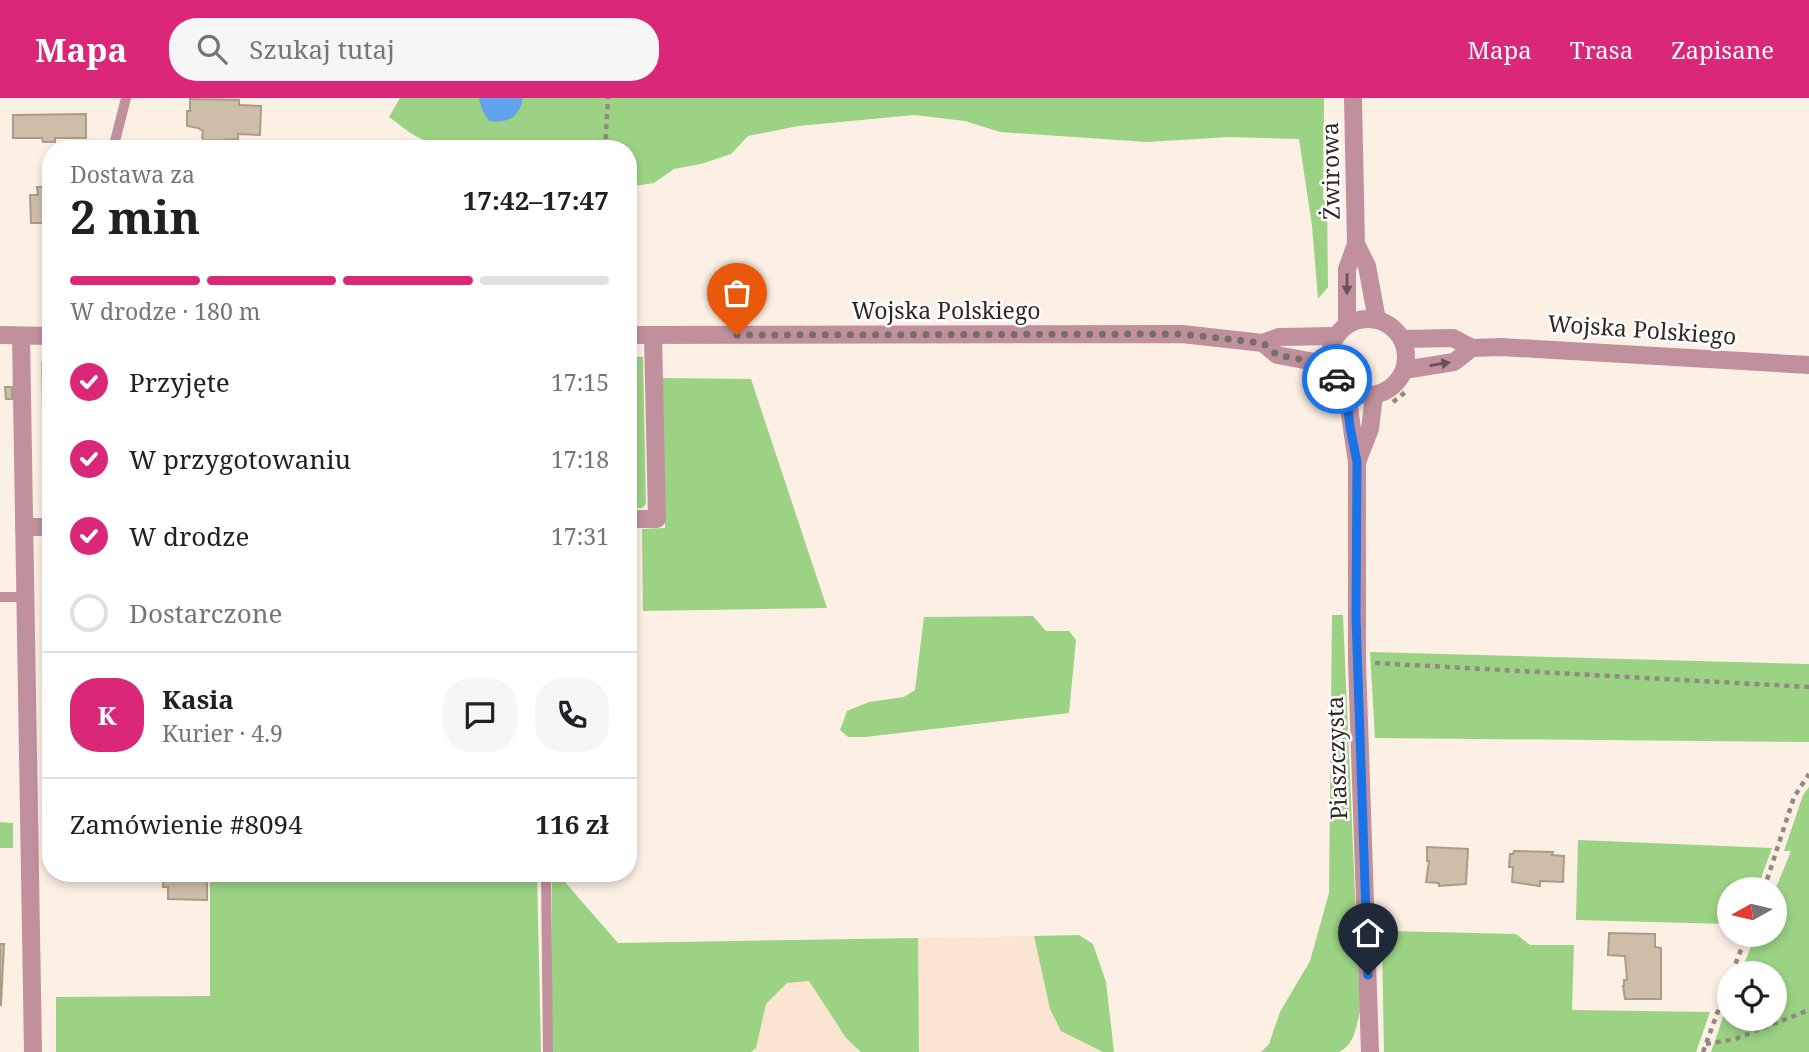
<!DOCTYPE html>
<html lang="pl">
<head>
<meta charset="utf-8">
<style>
	body { margin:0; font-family:"Noto Serif",serif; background:#f6f6f6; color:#202124; height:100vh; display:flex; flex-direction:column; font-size:26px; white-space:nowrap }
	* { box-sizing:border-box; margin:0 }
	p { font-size:23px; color:#757577 }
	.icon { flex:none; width:38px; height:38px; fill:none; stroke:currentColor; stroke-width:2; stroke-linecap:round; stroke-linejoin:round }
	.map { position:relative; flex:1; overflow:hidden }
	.details { position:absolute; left:42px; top:42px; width:595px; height:742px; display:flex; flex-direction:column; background:#fff; border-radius:28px; box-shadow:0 4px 10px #0003 }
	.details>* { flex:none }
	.needle { width:46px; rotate:262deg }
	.controls { position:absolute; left:1717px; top:779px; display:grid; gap:14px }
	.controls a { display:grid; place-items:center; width:70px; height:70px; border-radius:50%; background:#fff; box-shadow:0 4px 10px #0003; font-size:35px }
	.pin { position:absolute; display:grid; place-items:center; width:60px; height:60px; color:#fff; margin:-72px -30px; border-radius:50% 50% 50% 0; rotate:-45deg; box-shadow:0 0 7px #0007 }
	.pin .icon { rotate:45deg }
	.courier { position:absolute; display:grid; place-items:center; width:70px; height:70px; margin:-35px; border:5px solid #1a73e8; border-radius:50%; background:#fff; color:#222; box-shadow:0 2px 9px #0007 }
	.overview em { font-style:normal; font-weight:700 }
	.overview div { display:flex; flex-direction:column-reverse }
	.overview { display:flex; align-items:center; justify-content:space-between; height:119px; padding:0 28px }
	h1 { font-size:46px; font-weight:700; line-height:52px }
	.bar { display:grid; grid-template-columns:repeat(4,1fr); gap:10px 7px; align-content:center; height:84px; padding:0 28px }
	.bar i { height:9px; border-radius:5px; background:#e0e0e0 }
	.bar .on { background:#db2777 }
	.bar p { grid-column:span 4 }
	.line { display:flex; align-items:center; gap:18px; padding:0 28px; border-top:2px solid #e0e0e0 }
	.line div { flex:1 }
	.round { display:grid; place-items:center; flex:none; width:74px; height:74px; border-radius:28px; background:#f6f6f6 }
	ol { padding:0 28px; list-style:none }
	li { display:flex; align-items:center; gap:21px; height:77px }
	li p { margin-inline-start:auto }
	li .icon { padding:7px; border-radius:50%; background:#db2777; color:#fff; stroke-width:4 }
	li:last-child { color:#757577 }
	li i { width:38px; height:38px; border:4px solid #e0e0e0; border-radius:50% }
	header { display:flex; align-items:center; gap:42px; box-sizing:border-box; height:98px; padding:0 35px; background:#db2777; color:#fff }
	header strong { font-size:33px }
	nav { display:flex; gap:38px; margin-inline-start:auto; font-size:24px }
	.search { width:490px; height:63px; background:#f6f6f6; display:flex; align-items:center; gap:18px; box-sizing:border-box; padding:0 24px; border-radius:28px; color:#757577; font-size:26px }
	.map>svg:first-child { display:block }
	.built { fill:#fbe5d2 }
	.green { fill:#9bd284 }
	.water { fill:#61a3ed }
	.building { fill:#cebea9; stroke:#ab9c87; stroke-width:2 }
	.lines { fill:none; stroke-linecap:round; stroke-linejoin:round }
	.path { stroke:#938980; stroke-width:4.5; stroke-dasharray:5 5; stroke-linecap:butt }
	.service { stroke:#c0919c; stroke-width:10 }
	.minor { stroke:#c0919c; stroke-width:18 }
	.tertiary { stroke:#c0919c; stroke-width:18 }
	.oneway { fill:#6a5252 }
	.done { stroke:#776e65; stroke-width:7; stroke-dasharray:0 12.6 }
	.route { stroke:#1a73e8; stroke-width:9 }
	.labels { text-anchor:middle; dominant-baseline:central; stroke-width:5; stroke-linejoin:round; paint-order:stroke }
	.street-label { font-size:23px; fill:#302821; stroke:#fff }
</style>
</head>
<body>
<header>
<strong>Mapa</strong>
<div class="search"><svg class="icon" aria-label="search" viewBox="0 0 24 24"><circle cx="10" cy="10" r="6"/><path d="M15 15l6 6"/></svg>Szukaj tutaj</div>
<nav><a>Mapa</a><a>Trasa</a><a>Zapisane</a></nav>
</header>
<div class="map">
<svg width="1809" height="954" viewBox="0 0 1809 954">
	<rect width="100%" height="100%" fill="#fcefe4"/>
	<g class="built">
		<polygon points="1034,838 1043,880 1086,945 1103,954 919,954 918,840"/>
		<polygon points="809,883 846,940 861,954 751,954 756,949 766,906 787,884"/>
	</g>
	<g class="green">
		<path d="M400,0H1324L1323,102H1327L1328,189L1318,201L1312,128L1299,41L1229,39L1147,44L1000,34L965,23L914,17L798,28L748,38L731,56L701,66L674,71L654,85L628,89V51H480C465,45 450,47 434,45C416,42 403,29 389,19Z"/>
		<polygon points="51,256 51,312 46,316 42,316 41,265 44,259"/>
		<polygon points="628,258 643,259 646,406 642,410 628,410"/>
		<polygon points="662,280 751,281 827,510 643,513 642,431 665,430"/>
		<path d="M1332,517H1343L1360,913C1356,929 1355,946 1339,954H1261L1269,946L1280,914L1310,863L1329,795Z"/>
		<polygon points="1033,518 1046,533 1069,533 1076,542 1069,615 865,639 848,639 840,632 847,613 869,604 904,599 915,592 924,519"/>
		<polygon points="1370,554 1809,566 1809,644 1375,640"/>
		<polygon points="1809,689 1809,954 1711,954 1729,902 1729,920 1774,920 1774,875 1740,875 1756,837 1774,836 1775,792 1791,753 1784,753 1803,697"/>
		<polygon points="0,724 13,725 13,750 0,750"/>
		<polygon points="1578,742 1772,750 1757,791 1729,791 1729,826 1576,822"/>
		<polygon points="210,775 537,775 541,954 56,954 56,899 210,898"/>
		<polygon points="552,775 557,775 618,845 918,840 919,954 861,954 846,940 809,883 787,885 766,906 756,950 751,954 553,954 551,946"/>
		<polygon points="1390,833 1516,836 1530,847 1574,847 1572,912 1710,914 1696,954 1384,954 1382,847"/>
		<polygon points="1079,837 1093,846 1106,884 1114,954 1103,954 1061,933 1050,911 1034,838"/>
	</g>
	<path class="water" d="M479,0H523C519,20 508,25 489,23L482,12Z"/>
	<g class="building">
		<polygon points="190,1 239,2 239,7 261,8 260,37 238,36 238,41 205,43 202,40 203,33 198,30 187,28 187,13 190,13"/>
		<polygon points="86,16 86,40 55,40 55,44 43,44 42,40 13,40 13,17"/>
		<polygon points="37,89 49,89 51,125 31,125 30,97 38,97"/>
		<polygon points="5,289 12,289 12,301 6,301"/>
		<polygon points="1427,749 1468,751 1466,786 1439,788 1439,785 1426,784 1429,763 1427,763"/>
		<polygon points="1514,753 1553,754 1552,757 1564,758 1563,784 1540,783 1540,788 1512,784 1513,769 1509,769 1510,756 1513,756"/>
		<polygon points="164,775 207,775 207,802 168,801 168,789 163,789"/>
		<polygon points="1609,835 1655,836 1655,849 1661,850 1661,901 1625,901 1623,888 1624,888 1624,882 1627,882 1625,858 1608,857"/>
		<polygon points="0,846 4,846 1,907 0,907"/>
	</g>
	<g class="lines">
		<g class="path">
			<polyline points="605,51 608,0"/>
			<polyline points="1393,304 1408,292"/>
			<polyline points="1375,565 1809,589"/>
			<polyline points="1764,791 1794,699 1809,676"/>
			<polyline points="1732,875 1747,836"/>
			<polyline points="1706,946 1735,941 1809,912"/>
			<polyline points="1703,954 1729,883"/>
		</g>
		<g class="service">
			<polyline points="113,51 126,0"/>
			<polyline points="0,499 25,499"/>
			<polyline points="546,775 548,954"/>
		</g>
		<g class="minor">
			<polyline points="21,238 33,954"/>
			<polyline points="1346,290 1357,364 1357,564 1370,954"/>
			<polyline points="1357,364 1370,331 1374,297"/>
			<polyline points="628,421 657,421 653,237"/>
			<polyline points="24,429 51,429"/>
		</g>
		<g class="tertiary">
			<polyline points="1356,146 1367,168 1377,222"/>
			<circle cx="1368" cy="259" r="38"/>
			<polyline points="1347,227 1347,171 1356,146 1353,0"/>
			<polyline points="0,237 51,238"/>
			<polyline points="628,237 1182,236 1263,245 1279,239 1335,238"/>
			<polyline points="1402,241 1453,240 1472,250"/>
			<polyline points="1263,245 1277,257 1331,267"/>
			<polyline points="1404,272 1454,264 1472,250 1501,249 1809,267"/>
		</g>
	</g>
	<defs><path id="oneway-solid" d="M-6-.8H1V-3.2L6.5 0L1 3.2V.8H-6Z" transform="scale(1.75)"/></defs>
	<g class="oneway">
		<use href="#oneway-solid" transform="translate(1347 186) rotate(90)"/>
		<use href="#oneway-solid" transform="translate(1440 266) rotate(-9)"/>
	</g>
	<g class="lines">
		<polyline class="done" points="737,237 1182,236 1263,245 1277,257 1331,267 1337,281"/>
		<polyline class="route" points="1337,281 1346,290 1350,329 1357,364 1356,519 1368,877"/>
	</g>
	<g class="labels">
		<g class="street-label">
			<text transform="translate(1330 73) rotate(-91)">Żwirowa</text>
			<text x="946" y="212">Wojska Polskiego</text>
			<text transform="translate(1642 231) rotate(4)">Wojska Polskiego</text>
			<text transform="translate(1336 660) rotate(-92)">Piaszczysta</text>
		</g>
	</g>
</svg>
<div class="controls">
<a><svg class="needle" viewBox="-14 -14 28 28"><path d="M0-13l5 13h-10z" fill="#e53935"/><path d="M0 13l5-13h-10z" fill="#757577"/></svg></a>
<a><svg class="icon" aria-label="locate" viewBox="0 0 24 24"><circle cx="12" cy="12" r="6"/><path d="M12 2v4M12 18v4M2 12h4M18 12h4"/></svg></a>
</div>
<div class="pin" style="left:737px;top:237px;background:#ea580c"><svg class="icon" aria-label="bag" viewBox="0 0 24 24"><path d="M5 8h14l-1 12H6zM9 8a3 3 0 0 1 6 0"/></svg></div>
<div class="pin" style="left:1368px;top:877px;background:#1f2937"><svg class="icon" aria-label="home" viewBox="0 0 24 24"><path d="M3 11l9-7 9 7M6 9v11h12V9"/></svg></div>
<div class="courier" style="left:1337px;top:281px"><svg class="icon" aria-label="car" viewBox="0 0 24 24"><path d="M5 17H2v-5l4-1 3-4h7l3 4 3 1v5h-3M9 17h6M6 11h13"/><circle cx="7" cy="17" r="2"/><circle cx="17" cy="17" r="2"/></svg></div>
<section class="details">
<div class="overview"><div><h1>2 min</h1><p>Dostawa za</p></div><em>17:42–17:47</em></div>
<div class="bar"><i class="on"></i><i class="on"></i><i class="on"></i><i></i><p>W drodze · 180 m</p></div>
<ol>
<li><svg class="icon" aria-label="check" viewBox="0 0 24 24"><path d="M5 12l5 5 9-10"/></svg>Przyjęte<p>17:15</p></li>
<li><svg class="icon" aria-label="check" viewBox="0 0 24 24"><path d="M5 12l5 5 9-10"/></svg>W przygotowaniu<p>17:18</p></li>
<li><svg class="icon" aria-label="check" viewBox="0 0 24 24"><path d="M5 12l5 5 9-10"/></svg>W drodze<p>17:31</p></li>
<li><i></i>Dostarczone</li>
</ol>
<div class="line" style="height:126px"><b class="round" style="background:#db2777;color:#fff">K</b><div><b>Kasia</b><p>Kurier · 4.9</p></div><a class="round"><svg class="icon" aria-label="chat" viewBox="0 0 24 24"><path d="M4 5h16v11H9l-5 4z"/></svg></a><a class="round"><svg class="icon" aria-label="phone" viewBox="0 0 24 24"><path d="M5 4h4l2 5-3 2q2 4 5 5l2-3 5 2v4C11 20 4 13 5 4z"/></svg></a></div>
<div class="line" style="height:91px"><div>Zamówienie #8094</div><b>116 zł</b></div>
</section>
</div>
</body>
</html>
